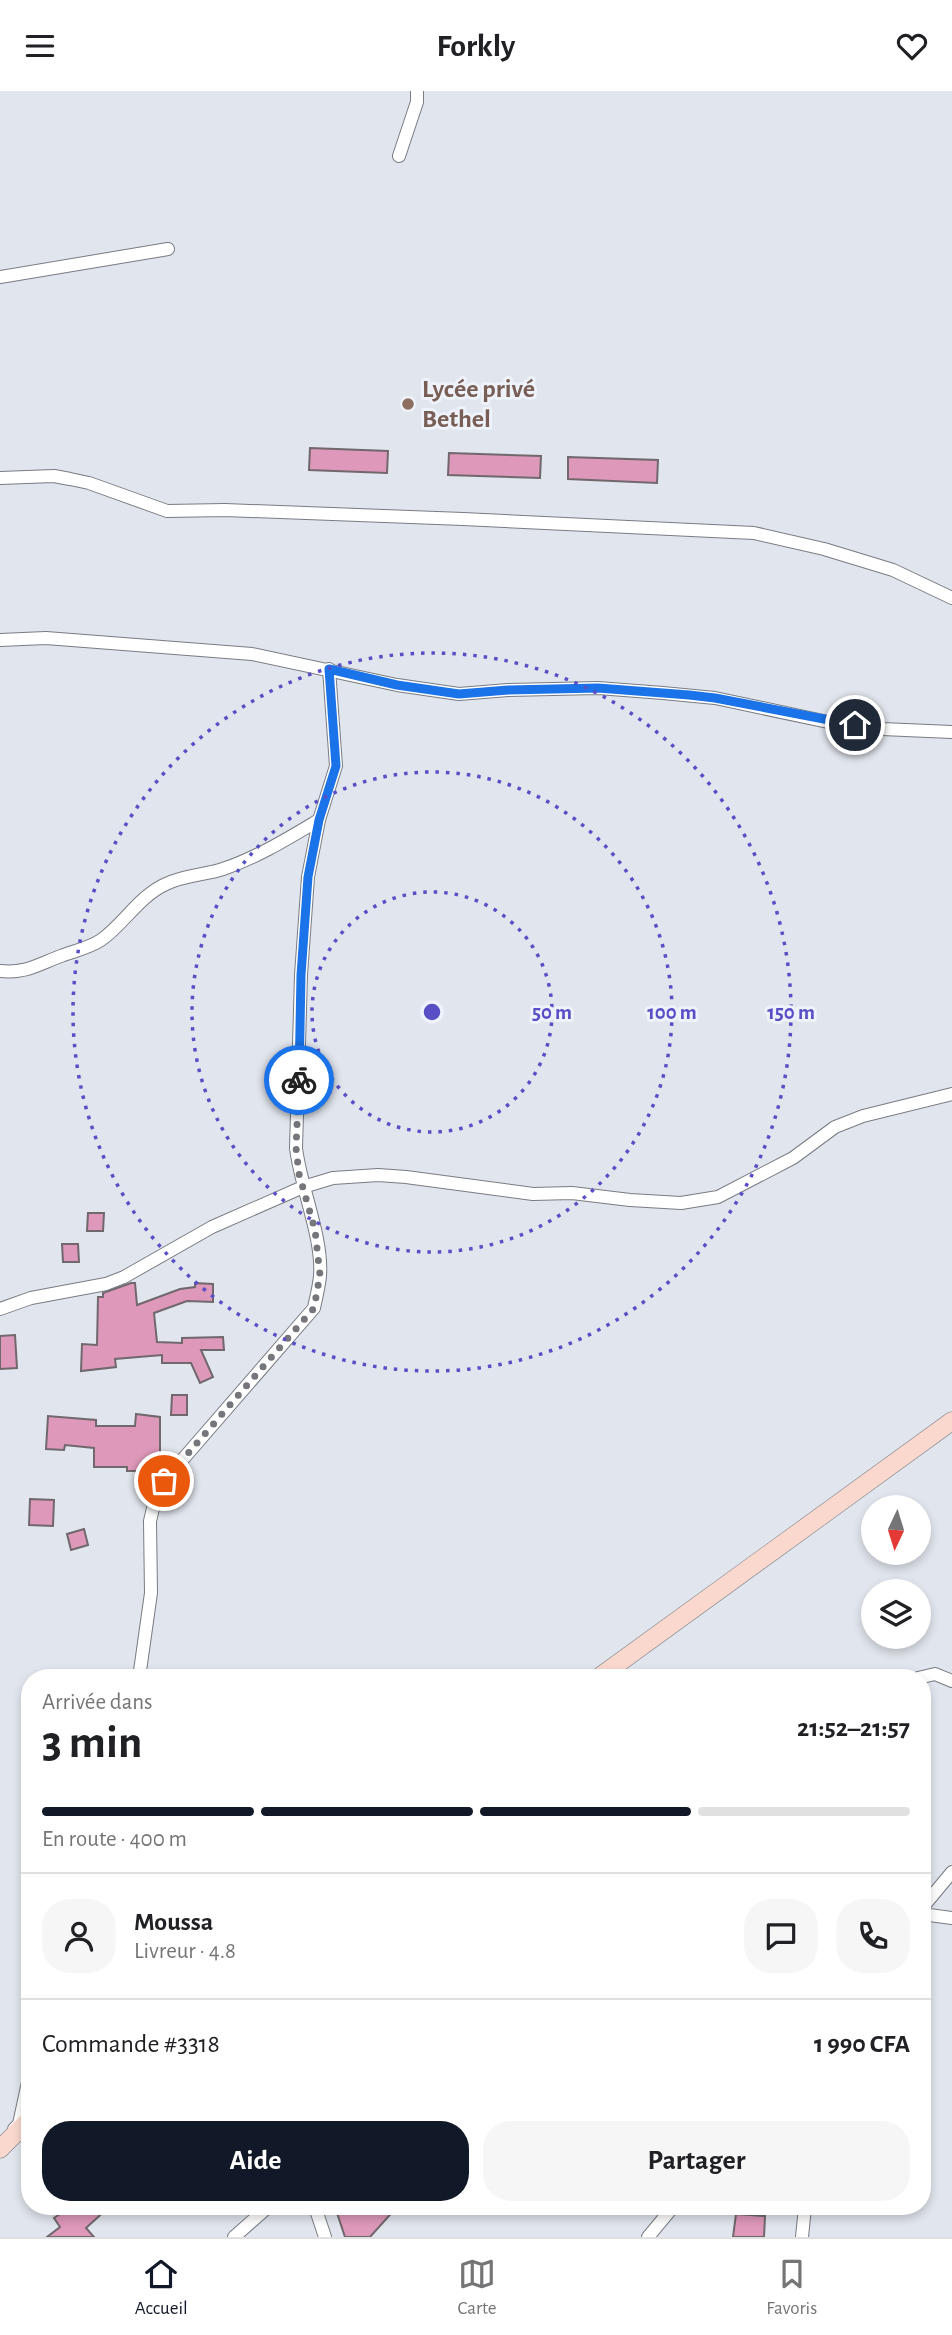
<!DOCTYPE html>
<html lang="fr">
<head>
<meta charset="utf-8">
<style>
	body { margin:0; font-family:"Alegreya Sans",sans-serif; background:#f6f6f6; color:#202124; height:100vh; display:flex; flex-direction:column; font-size:26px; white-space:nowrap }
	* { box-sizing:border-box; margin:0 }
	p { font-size:23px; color:#757577 }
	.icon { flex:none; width:38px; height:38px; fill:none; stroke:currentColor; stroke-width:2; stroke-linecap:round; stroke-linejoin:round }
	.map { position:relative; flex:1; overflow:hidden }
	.sheet { position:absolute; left:21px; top:1578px; width:910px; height:546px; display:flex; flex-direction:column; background:#fff; border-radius:28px; box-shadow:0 4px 10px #0003 }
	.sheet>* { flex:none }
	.needle { width:46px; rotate:184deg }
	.controls { position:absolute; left:861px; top:1404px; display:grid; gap:14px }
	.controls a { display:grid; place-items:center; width:70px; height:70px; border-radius:50%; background:#fff; box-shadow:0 4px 10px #0003; font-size:35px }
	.pin { position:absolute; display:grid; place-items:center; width:60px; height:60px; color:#fff; margin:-30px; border:4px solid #fff; border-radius:50%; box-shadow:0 2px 7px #0007 }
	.courier { position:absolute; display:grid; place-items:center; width:70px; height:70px; margin:-35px; border:5px solid #1a73e8; border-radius:50%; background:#fff; color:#222; box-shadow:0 2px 9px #0007 }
	.headline em { font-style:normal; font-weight:600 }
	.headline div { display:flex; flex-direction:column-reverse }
	.headline { display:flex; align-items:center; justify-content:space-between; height:119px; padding:0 21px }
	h1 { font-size:46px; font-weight:600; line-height:52px }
	.bar { display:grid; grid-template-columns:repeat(4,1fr); gap:10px 7px; align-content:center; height:84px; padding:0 21px }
	.bar i { height:9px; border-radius:5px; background:#e0e0e0 }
	.bar .current { background:#111827 }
	.bar p { grid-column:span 4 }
	.line { display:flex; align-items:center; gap:18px; padding:0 21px; border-top:2px solid #e0e0e0 }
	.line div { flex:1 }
	.round { display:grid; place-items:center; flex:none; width:74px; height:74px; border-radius:28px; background:#f6f6f6 }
	.action { display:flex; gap:14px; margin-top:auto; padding:14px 21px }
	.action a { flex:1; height:80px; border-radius:28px; background:#111827; color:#fff; font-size:28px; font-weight:600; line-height:80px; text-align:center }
	.action a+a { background:#f6f6f6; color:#202124 }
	header { display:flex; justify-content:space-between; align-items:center; height:91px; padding:0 21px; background:#fff; font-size:32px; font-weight:600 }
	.tabs { display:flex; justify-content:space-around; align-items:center; height:98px; border-top:2px solid #e0e0e0; background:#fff; font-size:19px; color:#757577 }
	.tabs a { display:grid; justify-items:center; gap:4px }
	.tabs .current { color:#111827 }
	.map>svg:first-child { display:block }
	.building { fill:#de98ba; stroke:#70686c; stroke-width:2 }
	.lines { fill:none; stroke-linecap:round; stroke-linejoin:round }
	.minor-casing { stroke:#787c83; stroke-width:14 }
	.secondary-casing { stroke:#787c83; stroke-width:19 }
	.minor { stroke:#fff; stroke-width:12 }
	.secondary { stroke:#fad8cd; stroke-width:18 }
	.done { stroke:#74767b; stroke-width:7; stroke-dasharray:0 12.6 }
	.route { stroke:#1a73e8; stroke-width:9 }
	.ring { fill:none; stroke:#584ec6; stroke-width:3.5; stroke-dasharray:3.5 7 }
	.education-dot { fill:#8d6e63; stroke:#eef2fa; stroke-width:2.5 }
	.labels { text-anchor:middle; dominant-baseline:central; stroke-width:6; stroke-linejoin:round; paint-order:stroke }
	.education-label { font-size:26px; font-weight:bold; fill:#785e54; stroke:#eef2fa; text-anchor:start }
	.centre { fill:#584ec6; stroke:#eef2fa; stroke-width:3.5 }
	.ring-label { font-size:21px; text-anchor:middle; font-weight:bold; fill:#584ec6; stroke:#eef2fa; stroke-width:6; stroke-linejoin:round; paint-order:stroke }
</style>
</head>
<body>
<header><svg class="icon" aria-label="menu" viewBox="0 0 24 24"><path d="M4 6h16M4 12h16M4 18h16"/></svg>Forkly<svg class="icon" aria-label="heart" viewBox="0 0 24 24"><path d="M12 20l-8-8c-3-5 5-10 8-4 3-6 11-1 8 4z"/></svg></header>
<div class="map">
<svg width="952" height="2146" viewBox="0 0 952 2146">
	<rect width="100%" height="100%" fill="#e1e5ed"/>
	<g class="building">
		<polygon points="310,357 388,360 387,382 309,379"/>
		<polygon points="449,362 541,365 540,387 448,384"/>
		<polygon points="568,366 658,369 657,392 568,388"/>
		<polygon points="88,1122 104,1122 103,1140 87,1140"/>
		<polygon points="62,1153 78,1153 79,1171 63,1171"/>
		<polygon points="131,1192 135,1192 137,1214 180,1198 195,1196 195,1192 213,1193 213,1211 187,1210 154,1222 157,1251 182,1252 182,1247 223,1246 224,1259 201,1259 213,1286 200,1292 191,1272 162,1272 162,1264 115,1268 116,1276 81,1280 82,1253 97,1254 98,1206 103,1206 103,1202"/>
		<polygon points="15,1244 17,1277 0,1278 0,1245"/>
		<polygon points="172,1304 187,1304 187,1324 171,1324"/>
		<polygon points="136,1323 160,1326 160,1380 127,1380 127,1376 94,1376 94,1357 65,1354 64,1359 46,1358 48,1325 96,1329 96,1335 135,1335"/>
		<polygon points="30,1408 54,1409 53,1435 29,1434"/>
		<polygon points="84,1438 88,1454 71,1459 67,1443"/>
		<polygon points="70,2116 109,2116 86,2137 94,2146 47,2146 60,2136 54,2127"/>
		<polygon points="335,2116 397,2116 370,2146 345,2146"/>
		<polygon points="736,2123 765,2125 764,2146 733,2146"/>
	</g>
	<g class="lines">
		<defs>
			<g id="minor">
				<polyline points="399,65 417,11 417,0"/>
				<polyline points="0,186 168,158"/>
				<polyline points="0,387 54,385 70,388 89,392 167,420 225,419 463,428 754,442 824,458 893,479 952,507"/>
				<polyline points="0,549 46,547 252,563 397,594 459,603 508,599 598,597 663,602 715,607 828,631 882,638 952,641"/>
				<path d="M0,880C25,883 39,873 61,865C74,860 89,857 101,849C123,834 139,805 166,793C184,784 205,784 223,778C258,766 287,748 319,729"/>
				<polyline points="0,1218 31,1207 106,1193 124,1186 212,1136 303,1096 333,1087 378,1084 406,1086 533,1103 572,1102 630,1109 681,1112 718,1106 793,1067 835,1036 863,1025 952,1003"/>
				<path d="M139,1587L151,1502L150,1430L155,1409L164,1390L314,1217C316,1207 319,1196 320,1185C323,1147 301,1098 296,1057L301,884L308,786L319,729L336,675L329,578"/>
				<polyline points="918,1587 935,1583 952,1590"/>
				<polyline points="922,1817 952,1781"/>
				<polyline points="922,1823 952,1827"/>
				<polyline points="14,2038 19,2033 30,1982"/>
				<polyline points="315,2116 325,2146"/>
				<polyline points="234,2146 268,2116"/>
				<polyline points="648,2146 673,2116"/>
				<polyline points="802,2146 805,2116"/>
			</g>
			<g id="secondary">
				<polyline points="598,1587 952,1330"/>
				<polyline points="0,2058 30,2028"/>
			</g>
		</defs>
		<use href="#minor" class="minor-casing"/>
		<use href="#secondary" class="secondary-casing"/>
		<use href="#minor" class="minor"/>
		<use href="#secondary" class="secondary"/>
	</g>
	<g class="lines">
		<polyline class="done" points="164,1390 314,1217 320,1184 315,1139 299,1083 296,1057 299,989"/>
		<polyline class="route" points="299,989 301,884 308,786 319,729 336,675 329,578 397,594 459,603 508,599 598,597 689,604 715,607 855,634"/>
	</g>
	<g class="ring">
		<circle cx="432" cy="921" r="120"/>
		<circle cx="432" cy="921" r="240"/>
		<circle cx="432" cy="921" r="359"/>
	</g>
	<circle class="education-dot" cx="408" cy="313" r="7"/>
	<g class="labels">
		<g class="education-label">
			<text x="422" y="298">Lycée privé<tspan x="422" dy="30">Bethel</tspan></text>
		</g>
	</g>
	<circle cx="432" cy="921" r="10" class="centre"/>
	<g class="ring-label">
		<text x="552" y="928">50 m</text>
		<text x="672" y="928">100 m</text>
		<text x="791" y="928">150 m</text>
	</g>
</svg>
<div class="controls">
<a><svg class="needle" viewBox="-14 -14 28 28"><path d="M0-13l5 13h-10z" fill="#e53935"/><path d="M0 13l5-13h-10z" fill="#757577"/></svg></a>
<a><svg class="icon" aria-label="layers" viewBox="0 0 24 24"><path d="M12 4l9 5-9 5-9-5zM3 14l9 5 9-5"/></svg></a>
</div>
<div class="pin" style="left:164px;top:1390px;background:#ea580c"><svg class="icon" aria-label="bag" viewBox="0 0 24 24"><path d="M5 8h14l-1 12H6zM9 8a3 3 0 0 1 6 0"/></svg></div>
<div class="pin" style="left:855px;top:634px;background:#1f2937"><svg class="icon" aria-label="home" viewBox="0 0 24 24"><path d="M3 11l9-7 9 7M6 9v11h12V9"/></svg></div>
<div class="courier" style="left:299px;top:989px"><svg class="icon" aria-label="bike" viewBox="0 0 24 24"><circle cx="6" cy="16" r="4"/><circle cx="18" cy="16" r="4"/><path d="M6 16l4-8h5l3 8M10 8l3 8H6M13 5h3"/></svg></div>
<section class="sheet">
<div class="headline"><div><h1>3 min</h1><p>Arrivée dans</p></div><em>21:52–21:57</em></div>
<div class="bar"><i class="current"></i><i class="current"></i><i class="current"></i><i></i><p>En route · 400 m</p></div>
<div class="line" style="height:126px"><a class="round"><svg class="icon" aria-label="person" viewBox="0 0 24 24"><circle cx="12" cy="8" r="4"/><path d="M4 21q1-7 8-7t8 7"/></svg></a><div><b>Moussa</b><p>Livreur · 4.8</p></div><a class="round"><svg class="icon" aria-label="chat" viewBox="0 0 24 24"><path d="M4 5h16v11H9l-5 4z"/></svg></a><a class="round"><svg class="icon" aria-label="phone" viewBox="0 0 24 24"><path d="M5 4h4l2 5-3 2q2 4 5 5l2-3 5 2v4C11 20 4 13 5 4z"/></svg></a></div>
<div class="line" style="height:91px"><div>Commande #3318</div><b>1 990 CFA</b></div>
<div class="action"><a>Aide</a><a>Partager</a></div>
</section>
</div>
<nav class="tabs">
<a class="current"><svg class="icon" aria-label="home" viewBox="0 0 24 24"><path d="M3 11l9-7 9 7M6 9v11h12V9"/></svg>Accueil</a>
<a><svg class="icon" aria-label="map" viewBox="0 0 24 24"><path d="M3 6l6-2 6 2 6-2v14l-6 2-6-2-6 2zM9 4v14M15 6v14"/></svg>Carte</a>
<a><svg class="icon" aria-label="saved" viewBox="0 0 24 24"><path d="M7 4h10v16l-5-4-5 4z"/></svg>Favoris</a>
</nav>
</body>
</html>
